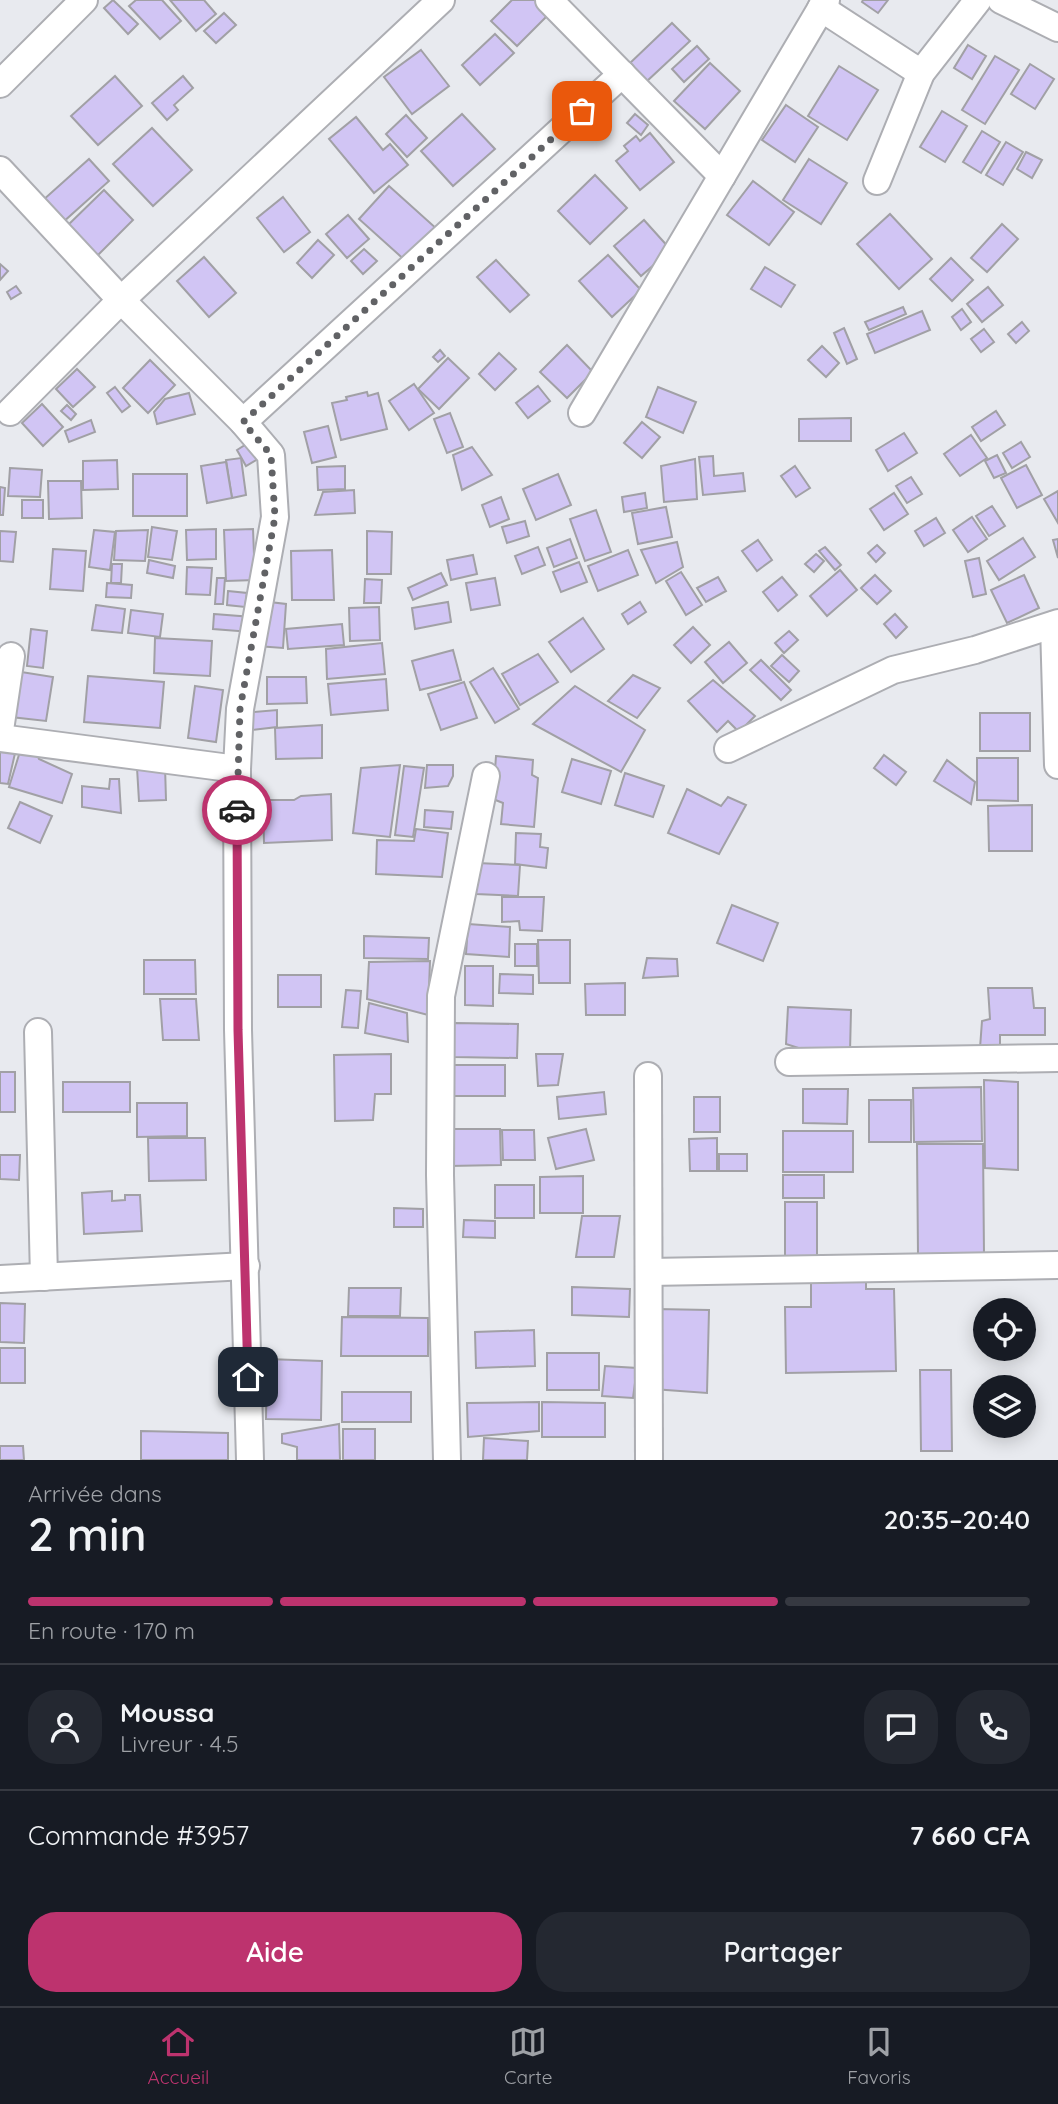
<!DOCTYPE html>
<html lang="fr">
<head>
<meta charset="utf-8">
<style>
	body { margin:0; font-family:Quicksand,sans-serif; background:#242831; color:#f1f3f6; height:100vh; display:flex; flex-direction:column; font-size:26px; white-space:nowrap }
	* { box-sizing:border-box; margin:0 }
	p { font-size:23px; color:#9ea1a6 }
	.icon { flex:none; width:38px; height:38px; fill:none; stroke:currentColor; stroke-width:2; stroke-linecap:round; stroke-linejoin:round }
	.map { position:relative; height:1460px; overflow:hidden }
	.drawer { display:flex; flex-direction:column; background:#171b24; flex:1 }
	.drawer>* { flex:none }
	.controls { position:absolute; left:973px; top:1298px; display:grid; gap:14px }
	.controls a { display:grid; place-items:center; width:63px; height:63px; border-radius:50%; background:#171b24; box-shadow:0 4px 18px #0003; font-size:35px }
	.pin { position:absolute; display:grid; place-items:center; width:60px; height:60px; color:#fff; margin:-30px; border-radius:14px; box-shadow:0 4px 10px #0006 }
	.courier { position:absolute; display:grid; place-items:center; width:70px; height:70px; margin:-35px; border:5px solid #bd336e; border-radius:50%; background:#fff; color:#222; box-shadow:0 2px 9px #0007 }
	.headline em { font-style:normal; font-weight:600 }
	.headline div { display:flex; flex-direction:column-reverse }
	.headline { display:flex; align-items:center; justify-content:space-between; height:119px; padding:0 28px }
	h1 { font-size:46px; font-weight:600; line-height:52px }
	.bar { display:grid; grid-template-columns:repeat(4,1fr); gap:10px 7px; align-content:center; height:84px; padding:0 28px }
	.bar i { height:9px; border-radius:5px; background:#363941 }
	.bar .current { background:#bd336e }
	.bar p { grid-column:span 4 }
	.line { display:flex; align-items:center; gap:18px; padding:0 28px; border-top:2px solid #363941 }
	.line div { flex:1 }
	.round { display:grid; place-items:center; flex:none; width:74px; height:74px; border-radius:28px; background:#242831 }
	.cta { display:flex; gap:14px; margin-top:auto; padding:14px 28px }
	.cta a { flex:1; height:80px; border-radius:28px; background:#bd336e; color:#fff; font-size:28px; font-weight:600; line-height:80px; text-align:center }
	.cta a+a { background:#242831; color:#f1f3f6 }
	.dock { display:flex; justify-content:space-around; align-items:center; height:98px; border-top:2px solid #363941; background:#171b24; font-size:19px; color:#9ea1a6 }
	.dock a { display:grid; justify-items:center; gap:4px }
	.dock .current { color:#bd336e }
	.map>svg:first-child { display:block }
	.building { fill:#d1c5f4; stroke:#a1a0a5; stroke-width:2 }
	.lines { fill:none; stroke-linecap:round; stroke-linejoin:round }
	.minor-casing { stroke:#adaeb3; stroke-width:30 }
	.minor { stroke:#fff; stroke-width:26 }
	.done { stroke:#616265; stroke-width:7; stroke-dasharray:0 12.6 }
	.route { stroke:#bd336e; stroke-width:9 }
</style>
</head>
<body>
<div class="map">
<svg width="1058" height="1460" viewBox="0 0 1058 1460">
	<rect width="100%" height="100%" fill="#e8eaef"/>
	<g class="building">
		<polygon points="113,0 138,24 128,34 104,8"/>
		<polygon points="136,0 162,0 181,21 160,39 129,6"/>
		<polygon points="170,0 204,0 216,14 196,31"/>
		<polygon points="512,0 540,0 552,11 517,46 491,21"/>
		<polygon points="863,0 888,0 878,13 862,2"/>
		<polygon points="224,13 236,25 216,43 204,31"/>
		<polygon points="672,23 690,41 646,82 629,64"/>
		<polygon points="495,34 514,53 480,85 462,65"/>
		<polygon points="968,45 986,56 972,79 954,68"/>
		<polygon points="697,46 709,59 684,82 672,69"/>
		<polygon points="421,50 449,86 412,114 384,77"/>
		<polygon points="995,56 1019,70 985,124 962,110"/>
		<polygon points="710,63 740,91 705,129 674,101"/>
		<polygon points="1030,64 1054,79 1035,109 1011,94"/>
		<polygon points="839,66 878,90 847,140 808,116"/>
		<polygon points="115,76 142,106 98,145 71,116"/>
		<polygon points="183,76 193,88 174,105 178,110 167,120 152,103"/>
		<polygon points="786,105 818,127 795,162 762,140"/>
		<polygon points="942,111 967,126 945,162 920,147"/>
		<polygon points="462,114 495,149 453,186 421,151"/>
		<polygon points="635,114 648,125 641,135 627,123"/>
		<polygon points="406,115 427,138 407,157 386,134"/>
		<polygon points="356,117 383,150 390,144 408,165 374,193 329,139"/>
		<polygon points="152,128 192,170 153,206 113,164"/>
		<polygon points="982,131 1000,142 981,173 963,162"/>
		<polygon points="650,133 674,162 640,190 616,161 628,151 624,146 636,136 640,141"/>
		<polygon points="1006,142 1023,152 1003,185 986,175"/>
		<polygon points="1026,152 1042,160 1032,178 1017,169"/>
		<polygon points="89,159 109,181 62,223 42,201"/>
		<polygon points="809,159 847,183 821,224 783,200"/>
		<polygon points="595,175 627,208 590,244 558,211"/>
		<polygon points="753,181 794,212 769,245 727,215"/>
		<polygon points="389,186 438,230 408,263 359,219"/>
		<polygon points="104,190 133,220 96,257 66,227"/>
		<polygon points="283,197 310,232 284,252 257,218"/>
		<polygon points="890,214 932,259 899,289 857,244"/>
		<polygon points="348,215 369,239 347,258 326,234"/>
		<polygon points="644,220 671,250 641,276 614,246"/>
		<polygon points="1002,224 1018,239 987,272 971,258"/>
		<polygon points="318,240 334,255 312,278 297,263"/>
		<polygon points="364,249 377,261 363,274 351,261"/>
		<polygon points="608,255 641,290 612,317 579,281"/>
		<polygon points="204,257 236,293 209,317 177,281"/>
		<polygon points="951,258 973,280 952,301 930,279"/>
		<polygon points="496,260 529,295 510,312 477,277"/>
		<polygon points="0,264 8,271 0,280"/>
		<polygon points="765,267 795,285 781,307 751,289"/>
		<polygon points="16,286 21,293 11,299 7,292"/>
		<polygon points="988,287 1003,305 982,322 967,304"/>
		<polygon points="903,307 906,314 869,330 865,322"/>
		<polygon points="962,309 971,322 961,330 952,317"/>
		<polygon points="922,311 930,330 875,353 867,334"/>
		<polygon points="1022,322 1029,331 1016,343 1008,334"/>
		<polygon points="844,328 857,359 847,364 834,333"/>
		<polygon points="984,329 994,342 981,352 971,339"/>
		<polygon points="567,345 593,372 567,398 540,372"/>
		<polygon points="822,346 839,363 826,377 808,360"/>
		<polygon points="440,350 445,356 438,362 433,357"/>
		<polygon points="499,353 516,369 495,390 479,374"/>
		<polygon points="448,358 469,378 439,409 418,389"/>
		<polygon points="150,360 175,385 148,413 123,388"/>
		<polygon points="77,369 95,387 73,407 56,389"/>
		<polygon points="414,384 434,413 409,430 389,401"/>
		<polygon points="538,386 550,401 528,418 516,403"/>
		<polygon points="115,387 130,406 122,412 107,393"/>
		<polygon points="658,387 696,402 683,433 646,417"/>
		<polygon points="367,392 368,396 378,393 387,429 341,440 332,403 347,400 346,397"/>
		<polygon points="189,393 195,414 157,424 154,412 165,399"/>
		<polygon points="42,404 63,427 43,446 22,423"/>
		<polygon points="67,405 76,414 71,420 61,411"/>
		<polygon points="996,411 1005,425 981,441 972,427"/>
		<polygon points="450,413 463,447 447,453 434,419"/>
		<polygon points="851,418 851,441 799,441 799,419"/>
		<polygon points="91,420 95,432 69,442 65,431"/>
		<polygon points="642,422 660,437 642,458 624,443"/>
		<polygon points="328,426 336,457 312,463 304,432"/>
		<polygon points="904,433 917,453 888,471 876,450"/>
		<polygon points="971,435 987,458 960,476 944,454"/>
		<polygon points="253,440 263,456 246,466 237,450"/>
		<polygon points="1021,442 1030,457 1012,468 1003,453"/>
		<polygon points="472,447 492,475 462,490 453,455"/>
		<polygon points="997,455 1006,473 994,478 985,461"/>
		<polygon points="713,456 714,476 743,473 745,491 703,495 699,457"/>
		<polygon points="241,458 246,495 232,498 226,460"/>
		<polygon points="695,459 697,499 664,502 661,466"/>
		<polygon points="117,460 118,489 83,490 83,461"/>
		<polygon points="226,462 232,498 207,503 201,466"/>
		<polygon points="1026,465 1042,495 1017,508 1001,478"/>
		<polygon points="345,466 345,489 318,490 317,467"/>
		<polygon points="795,466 810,488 796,497 781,476"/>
		<polygon points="10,468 42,470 40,497 8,496"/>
		<rect x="133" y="474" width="54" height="42"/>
		<polygon points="558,474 571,505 536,520 523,489"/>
		<polygon points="911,477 922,494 907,503 896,486"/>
		<polygon points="48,481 81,481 82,518 49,519"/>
		<polygon points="0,487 5,488 3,515 0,515"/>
		<polygon points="354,490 355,513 315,515 323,492"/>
		<polygon points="1058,491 1058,523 1044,499"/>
		<polygon points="645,493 647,508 624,512 622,497"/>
		<polygon points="894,493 908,514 884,530 870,509"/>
		<polygon points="501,497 509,519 490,527 482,505"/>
		<rect x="22" y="500" width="21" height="18"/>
		<polygon points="992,506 1005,526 989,536 976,516"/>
		<polygon points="666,507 672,537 638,544 632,513"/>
		<polygon points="596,510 611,552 585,561 570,519"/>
		<polygon points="972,517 987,539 968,552 953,530"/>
		<polygon points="936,518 945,533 924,546 915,531"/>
		<polygon points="525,521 529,536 507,543 502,527"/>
		<polygon points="152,527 177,531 172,560 148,557"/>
		<polygon points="216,529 216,559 187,560 186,530"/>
		<polygon points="253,529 255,580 226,581 224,530"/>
		<polygon points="94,530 115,532 110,570 89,567"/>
		<polygon points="148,530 145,561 114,560 116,531"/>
		<polygon points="0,531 16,532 13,562 0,561"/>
		<polygon points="367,531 392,532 391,574 367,574"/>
		<polygon points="1023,538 1035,557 999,580 987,561"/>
		<polygon points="570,539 577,558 554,567 547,548"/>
		<polygon points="1058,539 1058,558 1053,540"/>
		<polygon points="758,540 772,560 757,571 742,551"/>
		<polygon points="677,542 683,567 656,583 641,550"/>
		<polygon points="877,545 885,553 876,562 868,553"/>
		<polygon points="538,547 545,565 522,574 515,556"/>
		<polygon points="825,547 841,565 835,570 819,551"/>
		<polygon points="53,549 86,551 83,591 50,589"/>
		<polygon points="332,550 334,600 292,600 291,551"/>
		<polygon points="628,550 638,575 598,591 588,566"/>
		<polygon points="816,554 824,561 814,572 805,564"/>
		<polygon points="473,555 477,574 451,580 447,560"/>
		<polygon points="979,558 986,594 973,597 965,561"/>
		<polygon points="149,560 175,566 173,578 147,573"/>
		<polygon points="579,562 587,582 561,592 553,572"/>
		<polygon points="112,564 122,564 121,583 111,583"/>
		<polygon points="187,567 212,568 210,595 186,594"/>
		<polygon points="840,570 857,590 827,616 810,596"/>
		<polygon points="681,572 702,605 686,615 666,581"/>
		<polygon points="441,573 447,585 413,600 408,588"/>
		<polygon points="875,575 891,591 877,604 861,588"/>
		<polygon points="1024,575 1039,608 1007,623 991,590"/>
		<polygon points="718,577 726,591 706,602 697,588"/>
		<polygon points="782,577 797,595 778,611 763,592"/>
		<polygon points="217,578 225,578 223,604 215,604"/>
		<polygon points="495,578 500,605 471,610 466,583"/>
		<polygon points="365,579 382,580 381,603 364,603"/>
		<polygon points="107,583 132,585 131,598 106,597"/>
		<polygon points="228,591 247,593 245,607 227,605"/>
		<polygon points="261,601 286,604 283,648 257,646"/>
		<polygon points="448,602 451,622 415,629 412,608"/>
		<polygon points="640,602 646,612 628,624 622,614"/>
		<polygon points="96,605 125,609 122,633 92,630"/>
		<polygon points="379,607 380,640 350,641 349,608"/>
		<polygon points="131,610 163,614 160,637 128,633"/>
		<polygon points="214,614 252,617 251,632 213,629"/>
		<polygon points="895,614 907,627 896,638 884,624"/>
		<polygon points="583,618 604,649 571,672 549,642"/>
		<polygon points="342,624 344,645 288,649 286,629"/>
		<polygon points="693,627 710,645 691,663 674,645"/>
		<polygon points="31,629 47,631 43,668 27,666"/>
		<polygon points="789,631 798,640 784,653 775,643"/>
		<polygon points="155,638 212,641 210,676 154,673"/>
		<polygon points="729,642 747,663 723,683 705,662"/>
		<polygon points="382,643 385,674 327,679 326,649"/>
		<polygon points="453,650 461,680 420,690 412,661"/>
		<polygon points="538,654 558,682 520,705 502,674"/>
		<polygon points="782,655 799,671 789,682 771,666"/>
		<polygon points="761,660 791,690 781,700 750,670"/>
		<polygon points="493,668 519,709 495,723 470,682"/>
		<polygon points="15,671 53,677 46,721 11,717"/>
		<polygon points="633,675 660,688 637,718 608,701"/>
		<polygon points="88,676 164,682 160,728 84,722"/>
		<polygon points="267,677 306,677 307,703 267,704"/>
		<polygon points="386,679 388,710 331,715 328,684"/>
		<polygon points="713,680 755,716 739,732 728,721 717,732 688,701"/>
		<polygon points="464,682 477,718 441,730 428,694"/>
		<polygon points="195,686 223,690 216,742 188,738"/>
		<polygon points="575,686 645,730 621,772 533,724"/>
		<polygon points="277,710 277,727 243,731 241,713"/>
		<rect x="980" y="713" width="50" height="38"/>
		<polygon points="322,725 322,758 276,759 275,728"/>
		<polygon points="22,745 36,751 39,759 72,774 62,803 9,787"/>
		<polygon points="0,748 16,749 8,784 0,783"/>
		<polygon points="884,755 906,772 896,785 874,768"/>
		<polygon points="496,756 533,760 532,775 538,778 534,827 501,824 503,803 493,799"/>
		<polygon points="977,758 1018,758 1018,801 977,800"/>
		<polygon points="572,759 611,771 601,804 562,792"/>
		<polygon points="947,760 975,782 971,804 934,781"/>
		<polygon points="400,765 390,837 353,833 361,768"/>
		<polygon points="427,765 453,765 453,776 448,786 425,788"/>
		<polygon points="165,766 166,800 139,801 137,768"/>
		<polygon points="404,766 424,768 413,837 395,835"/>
		<polygon points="625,773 664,786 653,817 615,805"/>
		<polygon points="110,779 119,779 121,813 82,807 82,786 109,789"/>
		<polygon points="687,789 721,806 728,797 746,805 719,854 668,833"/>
		<polygon points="331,794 332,840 264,843 263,800 294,800 301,796"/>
		<polygon points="20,802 52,816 40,843 8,828"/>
		<polygon points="1032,805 1032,851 989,851 988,806"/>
		<polygon points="425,810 453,812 451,829 424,827"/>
		<polygon points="416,829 448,833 442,877 376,874 377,840 414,841"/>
		<polygon points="516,833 541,834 540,847 548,848 546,868 515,864"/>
		<polygon points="477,863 520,865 518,896 476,894"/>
		<polygon points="502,897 544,897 542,931 520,930 519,921 502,922"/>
		<polygon points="732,905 778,923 763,961 717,943"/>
		<polygon points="468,924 510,927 509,957 466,954"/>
		<polygon points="364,936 429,938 428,959 364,958"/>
		<polygon points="538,940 570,940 570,983 539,983"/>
		<rect x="515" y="944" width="22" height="22"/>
		<polygon points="647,958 677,959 678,976 643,978"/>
		<polygon points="144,960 195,960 196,994 144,994"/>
		<polygon points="430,961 428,1015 367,999 369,962"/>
		<polygon points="465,966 493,966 493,1006 465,1005"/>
		<polygon points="500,974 533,975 533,994 499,993"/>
		<rect x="278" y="975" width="43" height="32"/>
		<polygon points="625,983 625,1015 586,1015 585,984"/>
		<polygon points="988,988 1032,988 1034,1008 1045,1008 1045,1035 1000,1035 1000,1049 980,1048 982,1021 990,1019"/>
		<polygon points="346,990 361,991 358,1028 342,1027"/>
		<polygon points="160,999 196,999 199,1040 163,1040"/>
		<polygon points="369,1003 407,1013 408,1042 365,1033"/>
		<polygon points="788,1007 851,1010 850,1052 811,1052 786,1044"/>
		<polygon points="454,1023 518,1024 517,1058 454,1057"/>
		<polygon points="391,1054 391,1094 375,1094 373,1120 335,1121 334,1055"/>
		<polygon points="536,1054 563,1054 558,1085 538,1086"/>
		<rect x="453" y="1065" width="52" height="31"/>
		<rect x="0" y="1072" width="15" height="40"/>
		<polygon points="984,1080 1018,1082 1018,1170 985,1168"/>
		<rect x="63" y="1082" width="67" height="30"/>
		<polygon points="981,1087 982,1141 914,1142 913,1088"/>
		<polygon points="803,1089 848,1089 847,1124 803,1123"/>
		<polygon points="604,1092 606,1114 559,1119 557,1097"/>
		<rect x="694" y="1097" width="26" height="35"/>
		<rect x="869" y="1100" width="42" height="42"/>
		<polygon points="137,1103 187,1103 187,1136 137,1137"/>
		<polygon points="449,1129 500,1129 501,1165 449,1166"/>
		<polygon points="586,1129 594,1160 556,1169 548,1138"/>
		<polygon points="502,1130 534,1130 535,1160 503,1160"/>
		<rect x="783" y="1131" width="70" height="41"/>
		<polygon points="148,1138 205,1138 206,1180 149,1181"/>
		<polygon points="717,1138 717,1171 690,1171 689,1139"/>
		<polygon points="917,1144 983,1144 984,1255 918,1255"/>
		<rect x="719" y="1154" width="28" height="17"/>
		<polygon points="0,1155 20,1155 19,1180 0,1179"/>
		<rect x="783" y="1175" width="41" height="23"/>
		<polygon points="583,1176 583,1213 540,1213 540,1177"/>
		<rect x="495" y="1185" width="39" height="33"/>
		<polygon points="112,1191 112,1201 125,1200 125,1195 140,1195 142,1231 84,1234 82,1193"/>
		<rect x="785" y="1202" width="32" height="57"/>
		<polygon points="394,1208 423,1209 423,1227 394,1227"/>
		<polygon points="582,1216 620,1216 614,1257 576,1257"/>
		<polygon points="464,1220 495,1221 495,1238 463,1237"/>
		<polygon points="866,1281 866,1289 894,1289 896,1371 786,1373 785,1307 811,1307 811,1283"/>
		<polygon points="572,1287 630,1289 629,1317 572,1315"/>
		<polygon points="349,1288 401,1288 400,1316 348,1316"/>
		<polygon points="0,1303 25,1304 24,1343 0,1342"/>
		<polygon points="656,1309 709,1310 707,1393 653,1389"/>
		<polygon points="342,1317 428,1318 428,1356 341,1356"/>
		<polygon points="534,1330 535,1366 476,1368 475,1332"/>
		<rect x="0" y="1348" width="25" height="35"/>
		<rect x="547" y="1353" width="52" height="37"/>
		<polygon points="267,1359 322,1361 321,1420 266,1419"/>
		<polygon points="605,1366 637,1368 633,1398 602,1396"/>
		<polygon points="920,1370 951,1370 952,1451 921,1451"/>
		<rect x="342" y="1392" width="69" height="30"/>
		<polygon points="539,1402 539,1431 468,1437 467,1403"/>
		<polygon points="542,1402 605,1403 605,1437 542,1437"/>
		<polygon points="339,1424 340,1460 297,1460 297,1447 282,1443 282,1434"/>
		<rect x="343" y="1429" width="32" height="31"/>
		<polygon points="141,1431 228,1433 228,1460 141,1460"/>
		<polygon points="484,1438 528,1441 527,1460 483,1460"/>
		<polygon points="0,1446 23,1446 24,1460 0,1460"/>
	</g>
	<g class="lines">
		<defs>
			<g id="minor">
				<polyline points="549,0 722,176"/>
				<polyline points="1001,0 1058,28"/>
				<polyline points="821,8 921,73"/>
				<polyline points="0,84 84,0"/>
				<polyline points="0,170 121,300 243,422 271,455 275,517 240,709 237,769 238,1030 250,1460"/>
				<polyline points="877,181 921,73 978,0"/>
				<polyline points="10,412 121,300 441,0"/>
				<polyline points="582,413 826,0"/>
				<polyline points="243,422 622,74"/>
				<polyline points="1054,625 1058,765"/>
				<polyline points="0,730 11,656"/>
				<polyline points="0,738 237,769"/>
				<polyline points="728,749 893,670 975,650 1058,623"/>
				<polyline points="38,1032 44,1277"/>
				<polyline points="789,1062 1058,1058"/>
				<polyline points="648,1076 649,1460"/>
				<polyline points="649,1272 1058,1265"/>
				<polyline points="0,1279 246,1266"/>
				<polyline points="447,1460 440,1175 441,996 486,776"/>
			</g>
		</defs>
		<use href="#minor" class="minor-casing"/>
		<use href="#minor" class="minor"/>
	</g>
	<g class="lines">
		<polyline class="done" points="237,810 240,709 275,517 271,455 243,422 582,111"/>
		<polyline class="route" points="237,810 238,1030 248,1377"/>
	</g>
</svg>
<div class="controls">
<a><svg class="icon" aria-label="locate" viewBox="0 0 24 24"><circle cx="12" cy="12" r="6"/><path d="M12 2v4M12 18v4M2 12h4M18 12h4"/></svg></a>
<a><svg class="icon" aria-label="layers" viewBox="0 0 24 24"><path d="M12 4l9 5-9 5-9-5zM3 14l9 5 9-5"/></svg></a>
</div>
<div class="pin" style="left:582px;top:111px;background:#ea580c"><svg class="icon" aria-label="bag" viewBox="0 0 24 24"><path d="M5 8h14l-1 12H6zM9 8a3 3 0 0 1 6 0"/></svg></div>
<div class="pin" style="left:248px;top:1377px;background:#1f2937"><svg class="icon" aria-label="home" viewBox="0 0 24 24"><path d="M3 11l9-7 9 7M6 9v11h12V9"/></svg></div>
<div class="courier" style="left:237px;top:810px"><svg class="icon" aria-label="car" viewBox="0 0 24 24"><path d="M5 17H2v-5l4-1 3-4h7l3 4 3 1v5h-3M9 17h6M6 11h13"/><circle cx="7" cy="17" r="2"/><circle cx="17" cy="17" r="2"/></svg></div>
</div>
<section class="drawer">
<div class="headline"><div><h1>2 min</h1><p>Arrivée dans</p></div><em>20:35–20:40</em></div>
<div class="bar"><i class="current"></i><i class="current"></i><i class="current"></i><i></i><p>En route · 170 m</p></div>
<div class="line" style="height:126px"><a class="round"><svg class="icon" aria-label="person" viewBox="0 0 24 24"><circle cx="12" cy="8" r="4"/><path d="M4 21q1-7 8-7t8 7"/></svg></a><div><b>Moussa</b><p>Livreur · 4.5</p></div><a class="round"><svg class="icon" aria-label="chat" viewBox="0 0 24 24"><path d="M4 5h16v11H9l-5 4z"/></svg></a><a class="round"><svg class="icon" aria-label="phone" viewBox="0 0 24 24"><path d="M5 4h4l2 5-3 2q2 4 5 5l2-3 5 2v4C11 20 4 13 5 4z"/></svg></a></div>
<div class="line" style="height:91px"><div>Commande #3957</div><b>7 660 CFA</b></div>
<div class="cta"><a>Aide</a><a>Partager</a></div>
</section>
<nav class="dock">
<a class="current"><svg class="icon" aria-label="home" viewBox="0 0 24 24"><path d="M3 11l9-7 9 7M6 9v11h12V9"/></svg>Accueil</a>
<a><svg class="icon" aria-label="map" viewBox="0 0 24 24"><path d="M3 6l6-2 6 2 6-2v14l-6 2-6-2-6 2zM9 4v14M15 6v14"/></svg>Carte</a>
<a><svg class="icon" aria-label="saved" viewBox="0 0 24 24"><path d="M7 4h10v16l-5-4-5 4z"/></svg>Favoris</a>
</nav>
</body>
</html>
